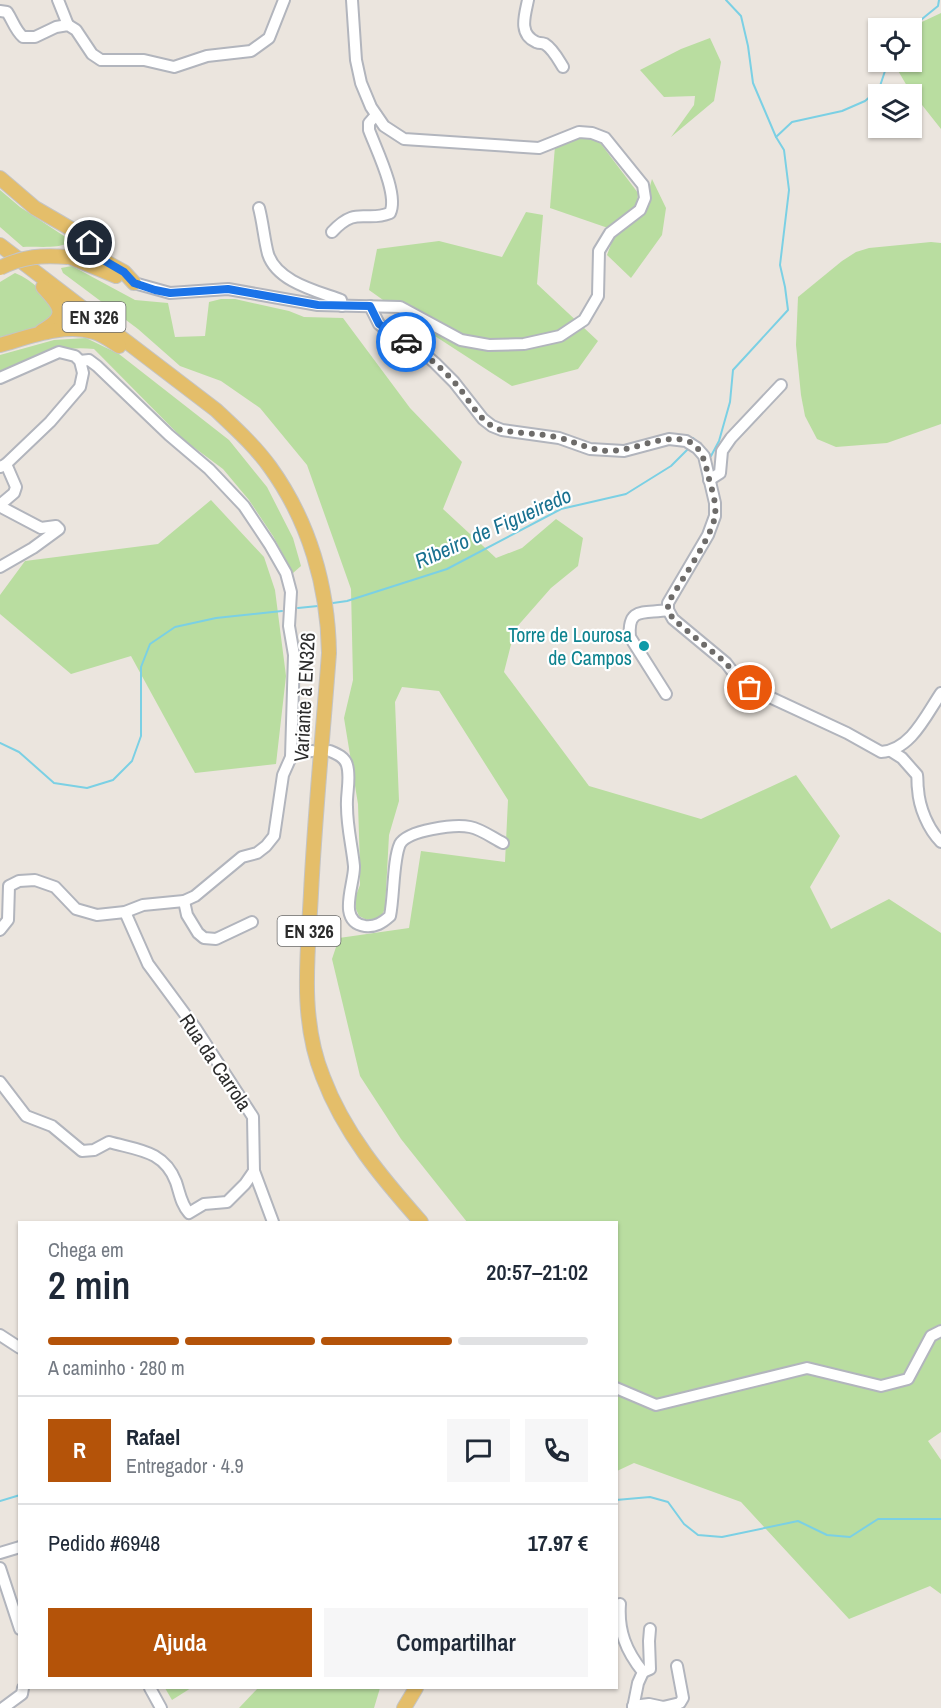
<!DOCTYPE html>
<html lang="pt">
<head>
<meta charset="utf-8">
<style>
	body { margin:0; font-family:"Archivo Narrow",sans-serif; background:#f6f6f7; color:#1f2937; height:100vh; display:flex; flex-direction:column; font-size:22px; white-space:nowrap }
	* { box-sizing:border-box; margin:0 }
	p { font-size:20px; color:#747a83 }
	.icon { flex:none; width:33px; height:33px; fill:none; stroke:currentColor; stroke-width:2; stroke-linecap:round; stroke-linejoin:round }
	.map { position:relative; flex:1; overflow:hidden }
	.panel { position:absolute; left:18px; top:1221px; width:600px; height:468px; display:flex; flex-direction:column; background:#fff; border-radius:0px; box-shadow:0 2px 4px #0004 }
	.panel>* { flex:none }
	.tools { position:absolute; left:868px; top:18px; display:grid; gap:12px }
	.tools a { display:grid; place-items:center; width:54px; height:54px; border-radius:0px; background:#fff; box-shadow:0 2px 4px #0004; font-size:30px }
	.pin { position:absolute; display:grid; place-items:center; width:51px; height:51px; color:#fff; margin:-26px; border:3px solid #fff; border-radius:50%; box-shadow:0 2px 6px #0007 }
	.courier { position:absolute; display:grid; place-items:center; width:60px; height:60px; margin:-30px; border:4px solid #1a73e8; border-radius:50%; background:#fff; color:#222; box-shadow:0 2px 8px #0007 }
	.headline em { font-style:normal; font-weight:600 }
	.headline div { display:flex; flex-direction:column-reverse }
	.headline { display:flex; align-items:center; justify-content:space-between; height:102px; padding:0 30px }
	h1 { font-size:39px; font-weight:600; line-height:45px }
	.bar { display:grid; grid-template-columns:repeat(4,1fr); gap:9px 6px; align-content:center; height:72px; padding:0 30px }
	.bar i { height:8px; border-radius:4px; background:#e0e1e3 }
	.bar .active { background:#b45309 }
	.bar p { grid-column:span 4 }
	.line { display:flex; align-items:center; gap:15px; padding:0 30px; border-top:2px solid #e0e1e3 }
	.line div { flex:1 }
	.round { display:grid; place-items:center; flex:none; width:63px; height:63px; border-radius:0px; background:#f6f6f7 }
	.action { display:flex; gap:12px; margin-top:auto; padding:12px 30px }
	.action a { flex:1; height:69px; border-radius:0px; background:#b45309; color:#fff; font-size:24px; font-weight:600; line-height:69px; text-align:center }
	.action a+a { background:#f6f6f7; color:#1f2937 }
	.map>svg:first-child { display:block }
	.green { fill:#b9dda0 }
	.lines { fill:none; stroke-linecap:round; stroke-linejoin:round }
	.stream { stroke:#7bd0e4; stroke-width:2 }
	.minor-casing { stroke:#b2b5bd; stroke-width:14 }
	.major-casing { stroke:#c4c4c4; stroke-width:16 }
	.minor { stroke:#fff; stroke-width:10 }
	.major { stroke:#e4be6a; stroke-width:14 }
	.major-bridge-casing { stroke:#c4c4c4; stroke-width:16; stroke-linecap:butt }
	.major-bridge { stroke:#e4be6a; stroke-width:14 }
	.done { stroke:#6e6c6a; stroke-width:6; stroke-dasharray:0 10.8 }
	.route { stroke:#1a73e8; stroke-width:8 }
	.culture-dot { fill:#0f9aa8; stroke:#fff; stroke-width:2 }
	.labels { text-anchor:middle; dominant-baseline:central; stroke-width:4.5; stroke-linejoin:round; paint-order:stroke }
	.shield { fill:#fff; stroke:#6b6b6b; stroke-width:1.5 }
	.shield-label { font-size:18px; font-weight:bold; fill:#2b2b2b }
	.culture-label { font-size:20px; fill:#0d838f; stroke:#fff; text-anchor:end }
	.street-label { font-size:20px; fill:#2b2b2b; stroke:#fff }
	.water-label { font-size:21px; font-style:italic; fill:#197190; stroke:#fff }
</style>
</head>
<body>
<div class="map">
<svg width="941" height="1708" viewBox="0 0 941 1708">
	<rect width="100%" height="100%" fill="#ebe5de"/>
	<g class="green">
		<polygon points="941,13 941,129 907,86 893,62 912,62 912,28 909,28"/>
		<polygon points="710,38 721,62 714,101 671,137 694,105 695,96 664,97 640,70 681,49"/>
		<polygon points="585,136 598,140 638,193 637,207 608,228 550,208 555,146"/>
		<polygon points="652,179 666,208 662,235 631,278 607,255 614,236 642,214"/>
		<path d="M0,190L20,207L67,238V243C58,249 36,246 23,247L0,227Z"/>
		<polygon points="526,212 543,215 537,284 598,341 578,369 512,386 421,327 369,290 377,249 439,241 502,257"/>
		<polygon points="931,242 941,243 941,424 887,443 836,447 817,439 805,416 801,395 796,345 798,297 842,261 856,252 869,248"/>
		<polygon points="72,266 135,300 168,303 175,337 205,336 209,302 221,299 235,299 289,311 304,317 343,318 410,408 462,462 443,509 496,558 522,548 556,519 583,538 578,566 551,588 515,629 504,672 589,786 701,819 796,775 840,836 810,887 831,929 889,899 941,933 941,1432 928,1441 941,1460 941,1594 930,1586 849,1619 741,1502 634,1463 617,1471 616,1222 467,1222 401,1139 360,1076 332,959 339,938 409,928 421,851 505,862 508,800 439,691 402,687 395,702 399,801 389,835 385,909 380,918 367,920 359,916 356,909 355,898 360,885 360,866 358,804 344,718 353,680 351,589 307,465 260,408 221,381 180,366 138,329 63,273 61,268"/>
		<path d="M15,273C33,280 47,295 56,311C39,329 25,335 0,337V282Z"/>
		<path d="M86,338L119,354L229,440L267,487L293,538L301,566L293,573L273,536L249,500L223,469L184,440L94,349C57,345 34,358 0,371V355L54,340Z"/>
		<polygon points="211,500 264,557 275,590 286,676 276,764 195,773 131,656 71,674 0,614 0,595 25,561 158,544"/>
		<polygon points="165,1688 191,1688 172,1700"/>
		<polygon points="258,1688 380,1688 374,1708 239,1708"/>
	</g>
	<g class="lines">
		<g class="stream">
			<polyline points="904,28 907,25 922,19 938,6 939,0"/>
			<polyline points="776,137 792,122 842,111 865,101 879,89 888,62"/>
			<polyline points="693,438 699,444"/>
			<polyline points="706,450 711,456 719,441 730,402 733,370 788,310 785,287 780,265 789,190 784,150 776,137 753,83 748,46 741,16 726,0"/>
			<polyline points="333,603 347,601 447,569 561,509 626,494 671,466 688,449"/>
			<polyline points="298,608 318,606"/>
			<polyline points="0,743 19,752 54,783 87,788 113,780 132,761 141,736 141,667 150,644 175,627 216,618 282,611"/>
			<polyline points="616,1500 650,1497 668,1502 684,1524 698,1535 722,1537 798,1521 827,1535 850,1537 878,1519 941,1519"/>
			<polyline points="0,1501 20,1495"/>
		</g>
		<defs>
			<g id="minor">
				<polyline points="58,0 68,25"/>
				<path d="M528,0C525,15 518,34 536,42C541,44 540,42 545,44C553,49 558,59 563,67"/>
				<path d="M0,11L7,12C13,21 15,30 23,37H35L56,27L68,25L76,30L92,54L101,60H144L174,67L207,56L251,51L269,38L284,0"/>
				<path d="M259,208C263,223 264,239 268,254C277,282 317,291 341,300L342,306"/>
				<path d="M332,232C357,205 365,223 390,213C399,195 376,149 369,130V123L376,115"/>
				<polyline points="134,283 170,293 228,289 318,305 400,307 461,340 489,345 524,344 560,336 584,320 598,296 599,251 610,233 640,210 645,198 643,185 605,138 592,133 579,132 539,148 404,139 384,126 371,107 361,83 356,60 352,0"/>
				<path d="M370,306L379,324L390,333L420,350L435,363L454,382L483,419L492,426L502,430L559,438L590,449L624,451L669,439L686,441L697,448L704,456L715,503V516L708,535L668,603V610L673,619L726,663L739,680L750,688L847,733L881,752C911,750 926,715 941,693"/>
				<polyline points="80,361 89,360 97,366 169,435 209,469 244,506 270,545 286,573 291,592 289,626 294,655 291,757"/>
				<polyline points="0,378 59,352 75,356 80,361 83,373 80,387 50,422 5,465 0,467"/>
				<polyline points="709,480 720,473 722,451 731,438 781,385"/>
				<polyline points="0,567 33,548 59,529 56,526 41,528 3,508 1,504 14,493 16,487 6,464"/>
				<path d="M666,694L630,637C627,606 645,614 668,610"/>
				<path d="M330,751C337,754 345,757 347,765C351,778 346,794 347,807C347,827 352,846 354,866C355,883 336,922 365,926C376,927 382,923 390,916C394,897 393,859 400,844C408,830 455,824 470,827C481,829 493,838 503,843"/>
				<path d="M891,751L902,758L917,775C918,780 917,784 918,789C919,807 928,829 941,842"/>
				<polyline points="184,901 187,915 198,933 204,938 216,939 252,922"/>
				<polyline points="125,912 148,964 196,1029 253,1117 254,1171 273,1222"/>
				<polyline points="0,930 8,920 9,886 19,881 35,880 55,887 76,909 97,915 125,912 143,905 184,901 195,896 242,857 257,853 266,846 274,836 283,775 291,757 296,753 312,751"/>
				<path d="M0,1082L26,1116L52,1126L82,1151L94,1150L109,1142C137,1150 164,1150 176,1182C180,1194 181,1204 189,1213L204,1204L227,1202L245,1184L254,1171"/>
				<polyline points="0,1335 20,1348"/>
				<polyline points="616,1388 656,1405 807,1368 881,1386 908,1379 931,1336 941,1331"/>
				<polyline points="0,1553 20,1547"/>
				<polyline points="0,1568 20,1629"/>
				<path d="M620,1604C618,1631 626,1651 643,1672L638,1683L633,1708"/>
				<polyline points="643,1672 650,1669 649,1641 650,1629"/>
				<polyline points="150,1688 161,1708"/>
				<polyline points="633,1706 649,1704 663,1707 680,1703 683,1698 677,1666"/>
				<polyline points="3,1708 22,1694 23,1688"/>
			</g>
			<g id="major">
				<polyline points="0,178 35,208 78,233 81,243 77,260"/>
				<polyline points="78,233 90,243 104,261 124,272 134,283"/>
				<path d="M0,245L216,410C235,428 255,446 270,467C309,521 328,586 329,653C323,733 315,813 311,893C308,954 299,1018 323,1077C344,1133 382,1178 421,1222"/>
				<polyline points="70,257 116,276"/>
				<path d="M42,331C69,316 61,306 43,287"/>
				<path d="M0,345C29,337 64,323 94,332C104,335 111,341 119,346"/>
				<polyline points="404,1708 416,1688"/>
			</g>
		</defs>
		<use href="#minor" class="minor-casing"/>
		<use href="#major" class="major-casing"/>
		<use href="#minor" class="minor"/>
		<use href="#major" class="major"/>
		<defs>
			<path id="major-bridge" d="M0,268C23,256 43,255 68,257"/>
		</defs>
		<use href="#major-bridge" class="major-bridge-casing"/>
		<use href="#major-bridge" class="major-bridge"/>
	</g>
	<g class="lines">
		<path class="done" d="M406,342C424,353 441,367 455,383C469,398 480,425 502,430C519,434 538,433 556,437C575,441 588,450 608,451C634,451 659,435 684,440C699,443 704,458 707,471C710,485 717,501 715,516C712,537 680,582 668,603V610L673,619L726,663L739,680L750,688"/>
		<polyline class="route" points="90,243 105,261 124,272 134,283 155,290 170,293 228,289 318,305 370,306 379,324 406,342"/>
	</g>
	<circle class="culture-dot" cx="644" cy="646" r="6"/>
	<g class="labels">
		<g class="shield">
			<rect x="62.5" y="302" width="63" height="30" rx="4.5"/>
			<rect x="277.5" y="916" width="63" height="30" rx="4.5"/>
		</g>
		<g class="shield-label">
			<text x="94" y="317">EN 326</text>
			<text x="309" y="931">EN 326</text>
		</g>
		<g class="culture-label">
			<text x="632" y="634">Torre de Lourosa<tspan x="632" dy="23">de Campos</tspan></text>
		</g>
		<g class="street-label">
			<text transform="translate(304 697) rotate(-87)">Variante à EN326</text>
			<text transform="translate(216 1062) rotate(56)">Rua da Carrola</text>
		</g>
		<g class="water-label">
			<text transform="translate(493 528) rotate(-24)">Ribeiro de Figueiredo</text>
		</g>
	</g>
</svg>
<div class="tools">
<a><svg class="icon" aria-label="locate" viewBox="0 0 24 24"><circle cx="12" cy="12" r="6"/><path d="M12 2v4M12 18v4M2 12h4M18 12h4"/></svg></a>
<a><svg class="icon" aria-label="layers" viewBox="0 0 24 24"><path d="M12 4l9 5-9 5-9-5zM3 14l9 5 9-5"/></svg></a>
</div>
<div class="pin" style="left:750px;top:688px;background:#ea580c"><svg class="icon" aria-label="bag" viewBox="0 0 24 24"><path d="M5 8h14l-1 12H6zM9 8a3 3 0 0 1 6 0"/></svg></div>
<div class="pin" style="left:90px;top:243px;background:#1f2937"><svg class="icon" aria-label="home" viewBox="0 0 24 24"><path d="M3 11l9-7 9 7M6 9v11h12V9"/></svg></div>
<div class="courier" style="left:406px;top:342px"><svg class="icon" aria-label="car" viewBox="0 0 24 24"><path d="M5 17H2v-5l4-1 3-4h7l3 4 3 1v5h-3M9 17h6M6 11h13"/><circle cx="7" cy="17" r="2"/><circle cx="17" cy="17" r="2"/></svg></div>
<section class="panel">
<div class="headline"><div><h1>2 min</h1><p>Chega em</p></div><em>20:57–21:02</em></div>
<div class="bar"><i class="active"></i><i class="active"></i><i class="active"></i><i></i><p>A caminho · 280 m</p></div>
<div class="line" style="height:108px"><b class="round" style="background:#b45309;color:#fff">R</b><div><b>Rafael</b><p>Entregador · 4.9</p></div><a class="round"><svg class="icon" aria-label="chat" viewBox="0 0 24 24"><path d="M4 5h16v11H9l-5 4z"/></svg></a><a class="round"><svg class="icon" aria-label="phone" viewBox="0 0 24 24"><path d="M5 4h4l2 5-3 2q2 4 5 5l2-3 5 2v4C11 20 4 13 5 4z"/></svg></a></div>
<div class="line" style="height:78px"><div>Pedido #6948</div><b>17.97 €</b></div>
<div class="action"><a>Ajuda</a><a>Compartilhar</a></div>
</section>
</div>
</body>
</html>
